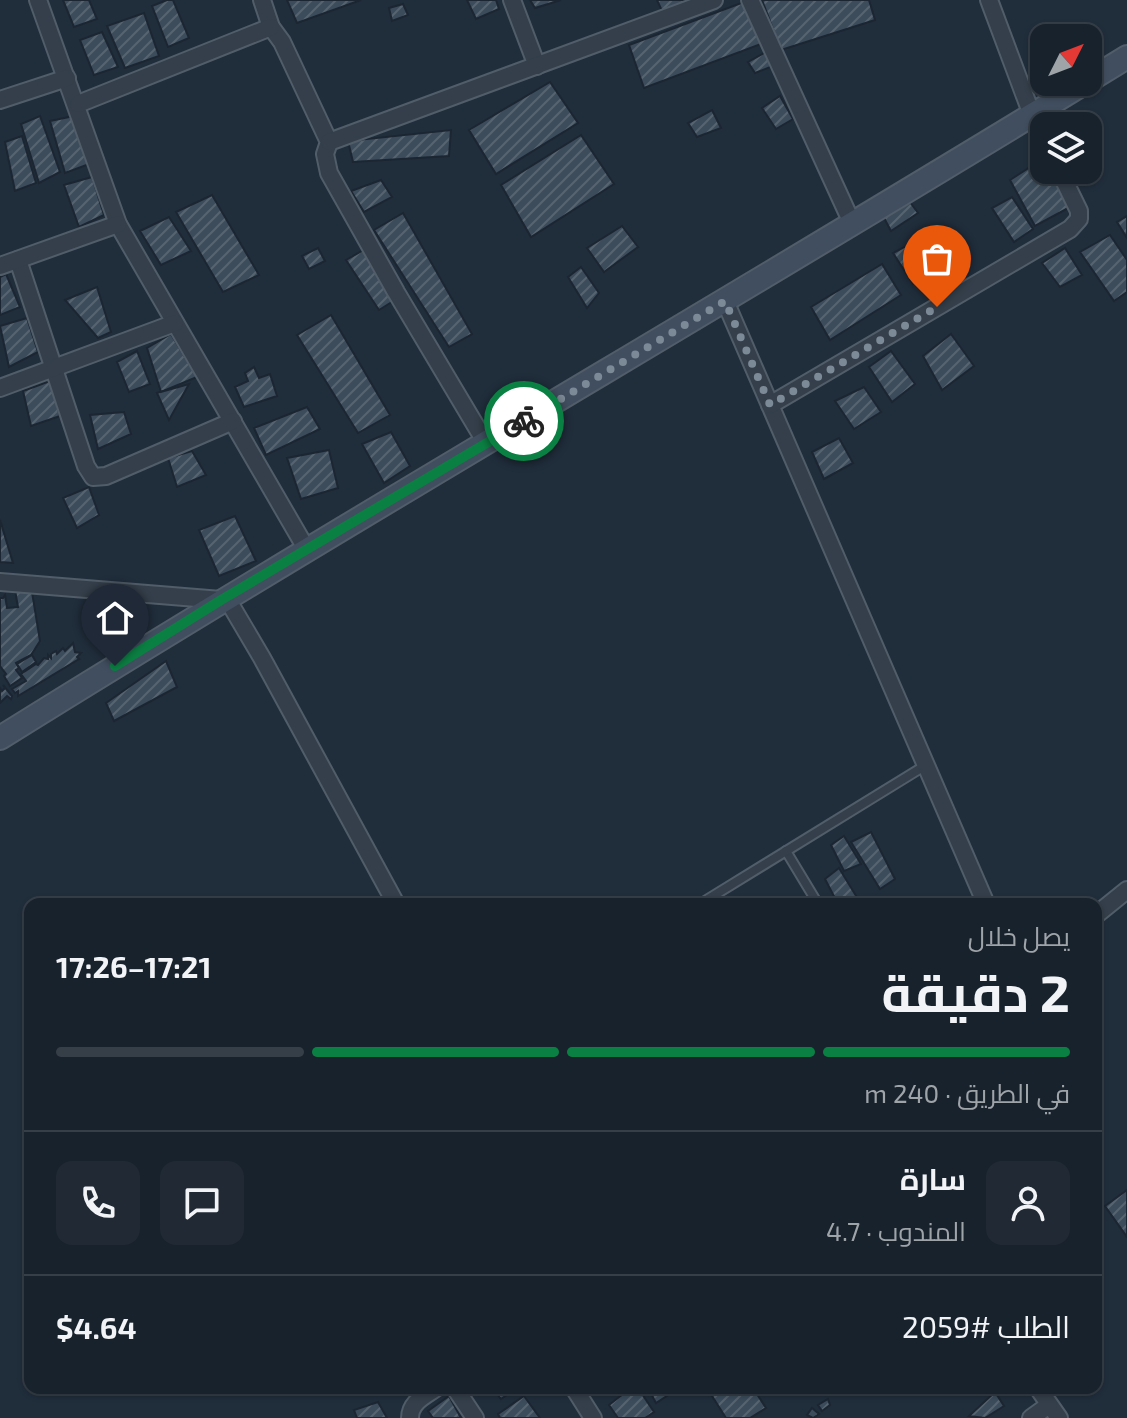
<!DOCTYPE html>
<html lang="ar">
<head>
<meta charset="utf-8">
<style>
	body { margin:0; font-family:"Exo 2",Cairo,sans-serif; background:#212a34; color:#f1f3f6; direction:rtl; height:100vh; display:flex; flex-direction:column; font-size:30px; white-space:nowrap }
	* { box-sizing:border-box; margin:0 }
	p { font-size:26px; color:#9fa4a9 }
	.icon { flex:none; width:44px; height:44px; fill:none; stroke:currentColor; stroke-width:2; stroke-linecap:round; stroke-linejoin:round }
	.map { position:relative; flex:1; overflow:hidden; direction:ltr }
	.side { position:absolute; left:24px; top:898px; width:1078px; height:496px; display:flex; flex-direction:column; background:#18222c; border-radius:16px; box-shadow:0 2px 6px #0004,0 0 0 2px #363f48; direction:rtl }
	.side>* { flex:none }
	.needle { width:52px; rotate:48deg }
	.fabs { position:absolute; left:1030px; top:24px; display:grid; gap:16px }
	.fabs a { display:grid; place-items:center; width:72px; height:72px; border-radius:16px; background:#18222c; box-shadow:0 2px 6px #0004,0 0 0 2px #363f48; font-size:40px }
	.pin { position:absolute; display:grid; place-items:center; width:68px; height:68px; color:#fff; margin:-82px -34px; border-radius:50% 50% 50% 0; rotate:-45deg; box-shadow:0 0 8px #0007 }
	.pin .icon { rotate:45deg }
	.courier { position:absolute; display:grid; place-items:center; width:80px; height:80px; margin:-40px; border:6px solid #0b8043; border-radius:50%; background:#fff; color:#222; box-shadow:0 2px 10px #0007 }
	.summary em { font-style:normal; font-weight:700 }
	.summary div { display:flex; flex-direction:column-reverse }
	.summary { display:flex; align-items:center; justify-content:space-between; height:136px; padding:0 32px }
	h1 { font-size:52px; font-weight:700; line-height:60px }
	.bar { display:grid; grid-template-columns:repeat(4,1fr); gap:12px 8px; align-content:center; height:96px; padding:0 32px }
	.bar i { height:10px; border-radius:6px; background:#363f48 }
	.bar .current { background:#0b8043 }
	.bar p { grid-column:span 4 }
	.line { display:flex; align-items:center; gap:20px; padding:0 32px; border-top:2px solid #363f48 }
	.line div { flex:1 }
	.round { display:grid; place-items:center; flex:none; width:84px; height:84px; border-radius:16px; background:#212a34 }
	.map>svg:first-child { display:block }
	.building { fill:url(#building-hatch); stroke:#1b2632; stroke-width:2 }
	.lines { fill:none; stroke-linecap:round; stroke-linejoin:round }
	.lane-casing { stroke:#515d69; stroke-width:12 }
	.street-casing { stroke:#515d69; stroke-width:20 }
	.secondary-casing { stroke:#515d69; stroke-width:26 }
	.lane { stroke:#343f4b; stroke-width:8 }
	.street { stroke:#343f4b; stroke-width:16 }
	.secondary { stroke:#414e5f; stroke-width:22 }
	.done { stroke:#7c8996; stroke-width:8; stroke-dasharray:0 14.4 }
	.route { stroke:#0b8043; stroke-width:10 }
</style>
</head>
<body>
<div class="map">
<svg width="1127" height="1418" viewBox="0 0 1127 1418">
	<defs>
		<pattern id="building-hatch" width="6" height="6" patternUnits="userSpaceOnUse" patternTransform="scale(2)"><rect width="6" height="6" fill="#3c4c5b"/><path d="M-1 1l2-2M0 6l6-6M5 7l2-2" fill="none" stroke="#566471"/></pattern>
	</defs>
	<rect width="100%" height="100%" fill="#202d3b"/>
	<g class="building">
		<polygon points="63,0 89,0 97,19 74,27"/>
		<polygon points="167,0 173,0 189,38 168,47 152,6"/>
		<polygon points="287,0 361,0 297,23"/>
		<polygon points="467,0 496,0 499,9 476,19"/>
		<polygon points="530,0 561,0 535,8"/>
		<polygon points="657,0 696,0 663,13"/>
		<polygon points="762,0 869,0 875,20 781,50"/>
		<polygon points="744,2 761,44 644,88 629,45"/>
		<polygon points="403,4 408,15 392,21 389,8"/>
		<polygon points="144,13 159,56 125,68 107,26"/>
		<polygon points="102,32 118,67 94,75 80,40"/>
		<polygon points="766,52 773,66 755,73 748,62"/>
		<polygon points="550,82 578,123 496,174 469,130"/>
		<polygon points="780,96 793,119 776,129 762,108"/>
		<polygon points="712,110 721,128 697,137 688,123"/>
		<polygon points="40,116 60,172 39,183 21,124"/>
		<polygon points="74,116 92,163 65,173 50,121"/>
		<polygon points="451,130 449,156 353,162 348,141"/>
		<polygon points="581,135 614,184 531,237 501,185"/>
		<polygon points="22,136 36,183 15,191 5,142"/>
		<polygon points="1044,158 1044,170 1053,170 1072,206 1035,226 1010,180"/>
		<polygon points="92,177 104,215 79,227 64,185"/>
		<polygon points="381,180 392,197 364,212 351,191"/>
		<polygon points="212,195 259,275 223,292 176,212"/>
		<polygon points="1012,197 1033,229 1014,242 992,208"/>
		<polygon points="907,198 918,213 891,231 882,214"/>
		<polygon points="403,213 472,334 449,347 374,230"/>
		<polygon points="1127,216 1127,238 1117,222"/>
		<polygon points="169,217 191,251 161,265 140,231"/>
		<polygon points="622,226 638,247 604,272 587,248"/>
		<polygon points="1110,235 1127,260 1127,292 1114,301 1080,252"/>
		<polygon points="917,240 936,270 913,284 893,253"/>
		<polygon points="318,248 325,261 309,269 302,256"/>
		<polygon points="367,248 395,300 379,310 346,260"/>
		<polygon points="1065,248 1082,275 1060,287 1042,263"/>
		<polygon points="882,264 901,295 830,340 811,307"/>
		<polygon points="581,267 599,293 587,308 568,277"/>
		<polygon points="6,274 20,307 0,315 0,277"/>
		<polygon points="97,287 111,332 98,338 65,300"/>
		<polygon points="331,315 390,415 358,433 297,335"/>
		<polygon points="27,318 38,352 9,367 0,326"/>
		<polygon points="171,334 197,377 161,392 147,348"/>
		<polygon points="951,334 974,366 942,390 923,356"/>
		<polygon points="137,351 150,384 129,392 117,362"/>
		<polygon points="891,351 915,384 892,402 869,367"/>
		<polygon points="254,367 259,378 270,374 277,396 244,407 235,387 248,381 245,373"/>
		<polygon points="50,381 60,416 31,426 23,391"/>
		<polygon points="189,384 169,420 157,393"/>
		<polygon points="864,387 881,412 854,429 835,401"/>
		<polygon points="307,407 320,429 266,455 254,428"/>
		<polygon points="124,412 131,434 98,449 90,415"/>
		<polygon points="391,432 410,466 384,483 362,444"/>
		<polygon points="839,438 853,463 824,479 812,452"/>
		<polygon points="329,450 338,488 301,499 287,458"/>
		<polygon points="192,451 206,475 177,487 168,458"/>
		<polygon points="89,487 99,515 77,528 63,498"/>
		<polygon points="235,516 256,561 219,576 199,530"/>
		<polygon points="0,520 13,563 0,562"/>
		<polygon points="15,590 32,592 40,641 31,655 16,663 19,668 16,670 22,678 10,686 4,676 6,674 0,666 0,598 3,598 5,595 7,608 18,607"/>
		<polygon points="73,643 75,652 81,653 77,657 79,659 18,696 18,691 15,693 12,689 26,681 21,674 36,664 38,665 44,658 48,659 48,655 51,658 51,654 56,651 57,654 63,648 65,651"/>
		<polygon points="32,655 36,662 22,672 17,664"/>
		<polygon points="166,661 177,687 114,721 106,703"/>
		<polygon points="3,685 12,696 11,699 7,696 0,703 0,688 2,691 5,688"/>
		<polygon points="871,832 895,879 880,889 851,842"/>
		<polygon points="844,836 861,864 844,871 831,845"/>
		<polygon points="839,868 861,904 838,904 825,879"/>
		<polygon points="1127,1190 1127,1237 1105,1206"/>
		<polygon points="492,1388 517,1388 501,1399"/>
		<polygon points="626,1388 638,1388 654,1412 645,1418 618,1418 609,1405 627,1391"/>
		<polygon points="648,1388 679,1388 656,1403"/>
		<polygon points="707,1388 753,1388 766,1408 750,1418 726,1418"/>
		<polygon points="995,1392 1004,1406 985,1418 969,1416"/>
		<polygon points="449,1396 461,1418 433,1418 428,1411"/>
		<polygon points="524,1396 540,1418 500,1418 498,1414"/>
		<polygon points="828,1399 830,1405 822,1411 818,1405"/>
		<polygon points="378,1402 387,1418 357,1418 354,1410"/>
		<polygon points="812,1408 819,1414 813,1418 807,1415"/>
	</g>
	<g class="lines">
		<defs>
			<g id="lane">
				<polyline points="786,851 818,904"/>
				<polyline points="700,904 926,765"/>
			</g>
			<g id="street">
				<polyline points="38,0 118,224 307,550"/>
				<polyline points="262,0 271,27 282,42 329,142 325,154 329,173 396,292 486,443"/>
				<polyline points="512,0 537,66"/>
				<polyline points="750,0 852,223"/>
				<polyline points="989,0 1032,115 1044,140"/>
				<polyline points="0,100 67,78"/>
				<polyline points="78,104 271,27"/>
				<polyline points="329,142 714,0"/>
				<polyline points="18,260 86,466 93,477 106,476 233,421"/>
				<polyline points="0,266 118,224"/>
				<polyline points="725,301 986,904"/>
				<polyline points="0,388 175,323"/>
				<polyline points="770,405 1070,229 1079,219 1079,211 1059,170"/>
				<polyline points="0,582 221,600"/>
				<polyline points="226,597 262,658 396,904"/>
				<polyline points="1096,915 1127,890"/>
				<polyline points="455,1388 475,1418"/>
				<polyline points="574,1388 593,1418"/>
				<polyline points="1038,1388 1059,1418"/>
				<path d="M410,1418C410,1402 425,1396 436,1388"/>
				<polyline points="1031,1418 1049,1405"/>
			</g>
			<g id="secondary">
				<polyline points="1088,81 1127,57"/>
				<path d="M0,738C359,514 726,303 1086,82"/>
			</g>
		</defs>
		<use href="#lane" class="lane-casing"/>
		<use href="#street" class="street-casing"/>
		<use href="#secondary" class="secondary-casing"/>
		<use href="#lane" class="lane"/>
		<use href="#street" class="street"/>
		<use href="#secondary" class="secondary"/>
	</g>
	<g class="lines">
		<polyline class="done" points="524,421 725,301 770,405 937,307"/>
		<polyline class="route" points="115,666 221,600 524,421"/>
	</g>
</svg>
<div class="fabs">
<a><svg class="needle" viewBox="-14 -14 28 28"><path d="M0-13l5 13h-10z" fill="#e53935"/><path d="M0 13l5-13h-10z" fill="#9fa4a9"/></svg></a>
<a><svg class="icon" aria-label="layers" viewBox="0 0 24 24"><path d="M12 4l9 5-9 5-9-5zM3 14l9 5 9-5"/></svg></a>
</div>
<div class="pin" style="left:937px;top:307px;background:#ea580c"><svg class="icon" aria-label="bag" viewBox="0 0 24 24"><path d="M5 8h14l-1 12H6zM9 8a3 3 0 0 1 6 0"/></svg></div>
<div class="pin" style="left:115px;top:666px;background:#1f2937"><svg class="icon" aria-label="home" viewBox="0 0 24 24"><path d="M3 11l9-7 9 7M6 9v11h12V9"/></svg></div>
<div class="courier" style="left:524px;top:421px"><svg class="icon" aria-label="bike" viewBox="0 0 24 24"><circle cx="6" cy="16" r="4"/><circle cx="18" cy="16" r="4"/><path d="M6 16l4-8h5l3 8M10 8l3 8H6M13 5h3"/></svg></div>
<section class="side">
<div class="summary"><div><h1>2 دقيقة</h1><p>يصل خلال</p></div><em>17:21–17:26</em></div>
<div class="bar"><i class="current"></i><i class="current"></i><i class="current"></i><i></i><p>في الطريق · 240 m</p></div>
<div class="line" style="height:144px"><a class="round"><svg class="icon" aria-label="person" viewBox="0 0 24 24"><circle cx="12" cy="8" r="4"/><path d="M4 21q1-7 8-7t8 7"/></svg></a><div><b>سارة</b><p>المندوب · 4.7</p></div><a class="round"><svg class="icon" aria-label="chat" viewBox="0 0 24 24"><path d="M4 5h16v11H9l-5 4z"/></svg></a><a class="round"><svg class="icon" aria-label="phone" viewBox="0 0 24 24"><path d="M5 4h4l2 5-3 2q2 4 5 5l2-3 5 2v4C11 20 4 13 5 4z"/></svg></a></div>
<div class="line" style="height:104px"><div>الطلب #2059</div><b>$4.64</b></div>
</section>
</div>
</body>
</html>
